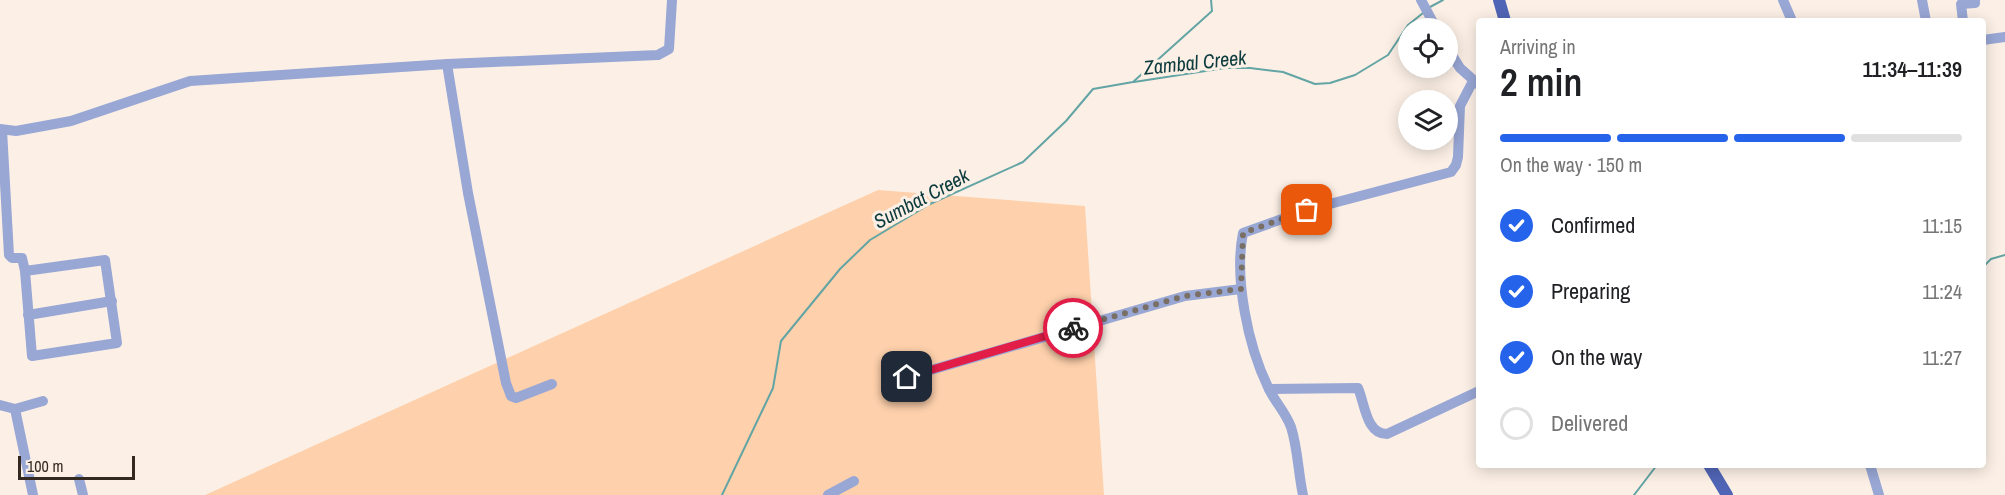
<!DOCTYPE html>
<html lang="en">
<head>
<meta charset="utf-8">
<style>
	body { margin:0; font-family:"Archivo Narrow",sans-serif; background:#f2f2f2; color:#202124; height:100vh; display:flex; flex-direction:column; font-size:22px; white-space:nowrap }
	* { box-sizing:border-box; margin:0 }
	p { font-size:20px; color:#757577 }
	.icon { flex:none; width:33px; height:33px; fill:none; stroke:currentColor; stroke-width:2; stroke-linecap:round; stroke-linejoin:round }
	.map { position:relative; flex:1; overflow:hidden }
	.details { position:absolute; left:1476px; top:18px; width:510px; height:450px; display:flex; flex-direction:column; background:#fff; border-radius:6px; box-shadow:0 3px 15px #0003 }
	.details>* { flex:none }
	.fabs { position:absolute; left:1398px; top:18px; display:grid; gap:12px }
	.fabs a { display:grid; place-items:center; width:60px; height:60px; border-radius:50%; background:#fff; box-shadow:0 3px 15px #0003; font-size:30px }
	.scale { position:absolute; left:18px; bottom:15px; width:117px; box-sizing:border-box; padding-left:6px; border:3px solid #342920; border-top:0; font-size:16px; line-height:21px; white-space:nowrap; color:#342920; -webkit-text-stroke:4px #fcf0e6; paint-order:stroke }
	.pin { position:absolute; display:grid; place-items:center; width:51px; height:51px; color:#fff; margin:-26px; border-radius:12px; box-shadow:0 3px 9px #0006 }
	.courier { position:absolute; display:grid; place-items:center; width:60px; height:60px; margin:-30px; border:4px solid #e11d48; border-radius:50%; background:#fff; color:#222; box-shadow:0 2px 8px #0007 }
	.summary em { font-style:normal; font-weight:600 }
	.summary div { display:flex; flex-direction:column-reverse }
	.summary { display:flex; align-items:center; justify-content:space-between; height:102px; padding:0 24px }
	h1 { font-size:39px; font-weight:600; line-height:45px }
	.bar { display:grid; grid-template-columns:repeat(4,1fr); gap:9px 6px; align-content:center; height:72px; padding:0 24px }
	.bar i { height:8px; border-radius:4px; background:#e0e0e0 }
	.bar .current { background:#2563eb }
	.bar p { grid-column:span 4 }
	ol { padding:0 24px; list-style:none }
	li { display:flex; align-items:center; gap:18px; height:66px }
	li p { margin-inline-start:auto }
	li .icon { padding:6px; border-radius:50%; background:#2563eb; color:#fff; stroke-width:4 }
	li:last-child { color:#757577 }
	li i { width:33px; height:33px; border:3px solid #e0e0e0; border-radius:50% }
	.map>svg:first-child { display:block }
	.green { fill:#fed1ac }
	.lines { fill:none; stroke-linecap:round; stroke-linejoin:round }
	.stream { stroke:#63a4a4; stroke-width:2 }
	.minor { stroke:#99a7d5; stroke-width:10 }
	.major { stroke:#5165b6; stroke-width:12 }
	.done { stroke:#7a6f65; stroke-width:6; stroke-dasharray:0 10.8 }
	.route { stroke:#e11d48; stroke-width:8 }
	.labels { text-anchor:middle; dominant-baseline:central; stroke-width:6; stroke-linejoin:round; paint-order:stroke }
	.water-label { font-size:20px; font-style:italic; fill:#0c3b3e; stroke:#fcf0e6 }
</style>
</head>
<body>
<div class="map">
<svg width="2005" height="495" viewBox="0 0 2005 495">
	<rect width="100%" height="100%" fill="#fcf0e6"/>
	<polygon class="green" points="878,190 1085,206 1104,495 205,495"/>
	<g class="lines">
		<g class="stream">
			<polyline points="1430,7 1443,0"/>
			<polyline points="1134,82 1225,68 1250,68 1283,72 1315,84 1330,83 1355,75 1388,55 1408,25 1423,13"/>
			<polyline points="1983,267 1991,259 2005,255"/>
			<polyline points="722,495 773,388 781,341 840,269 870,240 930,204 1023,162 1066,121 1093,89 1133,82 1212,11 1211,0"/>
			<polyline points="1634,495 1657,465"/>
		</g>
		<g class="minor">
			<polyline points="1421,0 1436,28"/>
			<polyline points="1783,0 1792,21"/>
			<polyline points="1922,0 1926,21"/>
			<polyline points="1963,21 1961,4 1975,3 1975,0"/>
			<polyline points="1983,40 2005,37"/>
			<polyline points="1448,49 1460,68 1479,85"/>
			<polyline points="447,64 468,193 506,383 511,396 516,398 552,384"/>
			<polyline points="0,129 16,131 71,121 190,81 447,64 658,55 669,49 672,0"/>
			<polyline points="2,130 9,255 12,258 22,258 25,271 32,356 117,343 105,260 25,271"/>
			<polyline points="28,315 112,301"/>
			<polyline points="907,377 1185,296 1241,289"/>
			<path d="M1269,389L1358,388C1365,404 1366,434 1387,434L1479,391"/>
			<polyline points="0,405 15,409 33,495"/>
			<polyline points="15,409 43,401"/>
			<polyline points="1870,465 1879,495"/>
			<polyline points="79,479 83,495"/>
			<polyline points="828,495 854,481"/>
			<path d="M1303,495C1298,472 1298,449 1291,427C1285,411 1274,401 1268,387C1248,346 1234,278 1243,233L1307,210L1451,172L1456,165L1458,157L1460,106L1473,81"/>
		</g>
		<g class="major">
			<polyline points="1499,0 1505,21"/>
			<polyline points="1709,465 1727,495"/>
		</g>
	</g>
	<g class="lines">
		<polyline class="done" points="1073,328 1185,296 1241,289 1243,233 1307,210"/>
		<polyline class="route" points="907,377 1073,328"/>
	</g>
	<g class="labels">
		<g class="water-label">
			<text transform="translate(1195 62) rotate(-6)">Zambal Creek</text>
			<text transform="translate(921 198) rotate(-28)">Sumbat Creek</text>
		</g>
	</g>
</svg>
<div class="fabs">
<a><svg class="icon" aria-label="locate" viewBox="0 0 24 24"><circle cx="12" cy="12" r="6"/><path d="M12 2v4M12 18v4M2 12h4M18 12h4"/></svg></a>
<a><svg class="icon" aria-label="layers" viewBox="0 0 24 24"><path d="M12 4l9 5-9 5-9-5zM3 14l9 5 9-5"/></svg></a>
</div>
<div class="scale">100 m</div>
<div class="pin" style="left:1307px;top:210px;background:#ea580c"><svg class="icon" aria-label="bag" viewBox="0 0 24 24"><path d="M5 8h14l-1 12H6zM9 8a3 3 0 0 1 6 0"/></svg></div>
<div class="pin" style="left:907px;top:377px;background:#1f2937"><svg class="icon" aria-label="home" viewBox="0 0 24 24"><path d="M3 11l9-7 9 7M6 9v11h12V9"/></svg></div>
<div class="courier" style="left:1073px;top:328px"><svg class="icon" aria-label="bike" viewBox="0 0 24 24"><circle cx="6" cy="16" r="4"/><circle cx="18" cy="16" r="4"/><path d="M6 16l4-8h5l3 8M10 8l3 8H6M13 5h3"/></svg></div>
<section class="details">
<div class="summary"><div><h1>2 min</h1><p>Arriving in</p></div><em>11:34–11:39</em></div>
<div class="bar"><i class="current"></i><i class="current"></i><i class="current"></i><i></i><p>On the way · 150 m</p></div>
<ol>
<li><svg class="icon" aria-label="check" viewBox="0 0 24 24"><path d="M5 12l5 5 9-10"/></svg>Confirmed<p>11:15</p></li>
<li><svg class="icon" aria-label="check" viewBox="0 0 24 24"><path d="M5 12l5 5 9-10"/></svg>Preparing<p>11:24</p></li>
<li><svg class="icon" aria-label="check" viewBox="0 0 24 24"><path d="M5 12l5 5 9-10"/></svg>On the way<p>11:27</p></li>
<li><i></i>Delivered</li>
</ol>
</section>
</div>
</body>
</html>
